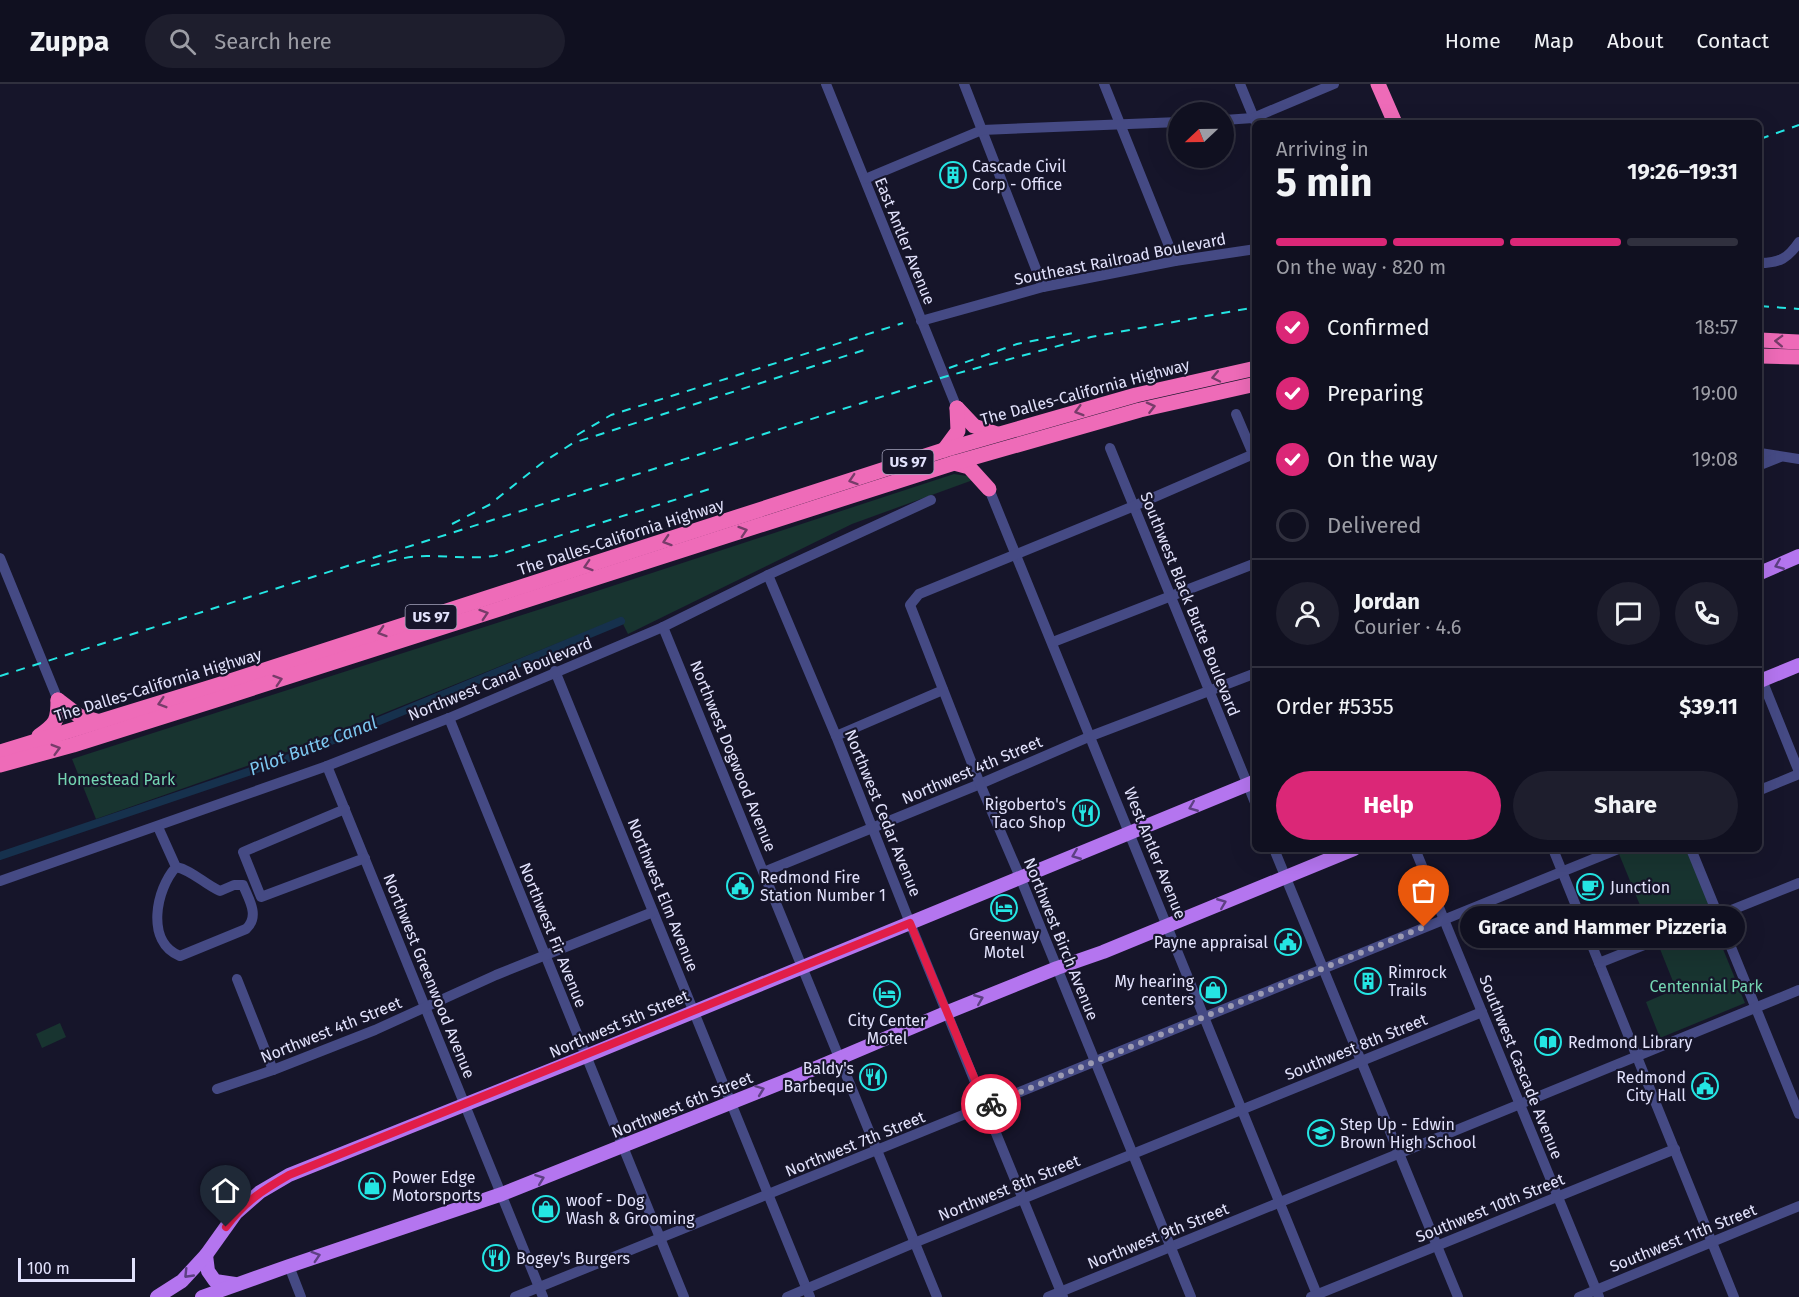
<!DOCTYPE html>
<html lang="en">
<head>
<meta charset="utf-8">
<style>
	body { margin:0; font-family:"Fira Sans",sans-serif; background:#1e1e2d; color:#f1f3f6; height:100vh; display:flex; flex-direction:column; font-size:22px; white-space:nowrap }
	* { box-sizing:border-box; margin:0 }
	p { font-size:20px; color:#9c9da5 }
	.icon { flex:none; width:33px; height:33px; fill:none; stroke:currentColor; stroke-width:2; stroke-linecap:round; stroke-linejoin:round }
	.map { position:relative; flex:1; overflow:hidden }
	.sheet { position:absolute; left:1252px; top:36px; width:510px; height:732px; display:flex; flex-direction:column; background:#101020; border-radius:9px; box-shadow:0 6px 24px #0002,0 0 0 2px #30303e }
	.sheet>* { flex:none }
	.needle { width:39px; rotate:248deg }
	.controls { position:absolute; left:1168px; top:18px; display:grid; gap:12px }
	.controls a { display:grid; place-items:center; width:66px; height:66px; border-radius:50%; background:#101020; box-shadow:0 6px 24px #0002,0 0 0 2px #30303e; font-size:30px }
	.scale { position:absolute; left:18px; bottom:15px; width:117px; box-sizing:border-box; padding-left:6px; border:3px solid #e2e2fc; border-top:0; font-size:16px; line-height:21px; white-space:nowrap; color:#e2e2fc; -webkit-text-stroke:4px #16152a; paint-order:stroke }
	.pin { position:absolute; display:grid; place-items:center; width:51px; height:51px; color:#fff; margin:-62px -26px; border-radius:50% 50% 50% 0; rotate:-45deg; box-shadow:0 0 6px #0007 }
	.pin .icon { rotate:45deg }
	.courier { position:absolute; display:grid; place-items:center; width:60px; height:60px; margin:-30px; border:4px solid #e11d48; border-radius:50%; background:#fff; color:#222; box-shadow:0 2px 8px #0007 }
	.bubble { position:absolute; height:42px; border-radius:21px; background:#101020; box-shadow:0 6px 24px #0002,0 0 0 2px #30303e; font-size:20px; font-weight:700; line-height:42px; text-align:center }
	.summary em { font-style:normal; font-weight:700 }
	.summary div { display:flex; flex-direction:column-reverse }
	.summary { display:flex; align-items:center; justify-content:space-between; height:102px; padding:0 24px }
	h1 { font-size:39px; font-weight:700; line-height:45px }
	.bar { display:grid; grid-template-columns:repeat(4,1fr); gap:9px 6px; align-content:center; height:72px; padding:0 24px }
	.bar i { height:8px; border-radius:4px; background:#30303e }
	.bar .current { background:#db2777 }
	.bar p { grid-column:span 4 }
	.line { display:flex; align-items:center; gap:15px; padding:0 24px; border-top:2px solid #30303e }
	.line div { flex:1 }
	.round { display:grid; place-items:center; flex:none; width:63px; height:63px; border-radius:32px; background:#1e1e2d }
	ol { padding:0 24px; list-style:none }
	li { display:flex; align-items:center; gap:18px; height:66px }
	li p { margin-inline-start:auto }
	li .icon { padding:6px; border-radius:50%; background:#db2777; color:#fff; stroke-width:4 }
	li:last-child { color:#9c9da5 }
	li i { width:33px; height:33px; border:3px solid #30303e; border-radius:50% }
	.cta { display:flex; gap:12px; margin-top:auto; padding:12px 24px }
	.cta a { flex:1; height:69px; border-radius:36px; background:#db2777; color:#fff; font-size:24px; font-weight:700; line-height:69px; text-align:center }
	.cta a+a { background:#1e1e2d; color:#f1f3f6 }
	header { display:flex; align-items:center; gap:36px; box-sizing:border-box; height:84px; padding:0 30px; background:#101020; border-bottom:2px solid #30303e }
	header strong { font-size:28px }
	nav { display:flex; gap:33px; margin-inline-start:auto; font-size:21px }
	.search { width:420px; height:54px; background:#1e1e2d; display:flex; align-items:center; gap:15px; box-sizing:border-box; padding:0 21px; border-radius:33px; color:#9c9da5; font-size:22px }
	.map>svg:first-child { display:block }
	.green { fill:#183430 }
	.lines { fill:none; stroke-linecap:round; stroke-linejoin:round }
	.canal { stroke:#16314d; stroke-width:8 }
	.minor { stroke:#454a84; stroke-width:10 }
	.major { stroke:#b475ef; stroke-width:14 }
	.highway { stroke:#ee6bb8; stroke-width:15 }
	.rail { stroke:#24e5e3; stroke-width:2; stroke-dasharray:9 8; stroke-linecap:butt }
	.oneway { stroke:#773c6a }
	.oneway2 { stroke:#5d4083 }
	.done { stroke:#9b9ab2; stroke-width:6; stroke-dasharray:0 10.8 }
	.route { stroke:#e11d48; stroke-width:8 }
	.labels { text-anchor:middle; dominant-baseline:central; stroke-width:4.5; stroke-linejoin:round; paint-order:stroke }
	.shield { fill:#16152a; stroke:#a5a4bd; stroke-width:1.5 }
	.shield-label { font-size:15px; font-weight:bold; fill:#e2e2fc }
	.poi-label { font-size:16px; fill:#e2e2fc; stroke:#16152a; text-anchor:start }
	.street-label { font-size:16px; fill:#e2e2fc; stroke:#16152a }
	.park-label { font-size:16px; fill:#74d5b2; stroke:#16152a }
	.water-label { font-size:18px; font-style:italic; fill:#7cc7f0; stroke:#16152a }
</style>
</head>
<body>
<header>
<strong>Zuppa</strong>
<div class="search"><svg class="icon" aria-label="search" viewBox="0 0 24 24"><circle cx="10" cy="10" r="6"/><path d="M15 15l6 6"/></svg>Search here</div>
<nav><a>Home</a><a>Map</a><a>About</a><a>Contact</a></nav>
</header>
<div class="map">
<svg width="1799" height="1213" viewBox="0 0 1799 1213">
	<rect width="100%" height="100%" fill="#16152a"/>
	<g class="green">
		<polygon points="954,390 967,392 973,396 852,440 628,550 620,534 295,665 96,735 72,675 600,506"/>
		<polygon points="1631,765 1686,765 1712,828 1653,853 1619,770"/>
		<polygon points="1714,843 1745,919 1660,954 1646,918 1676,905 1660,865"/>
		<polygon points="60,939 66,953 42,964 36,950"/>
	</g>
	<g class="lines">
		<polyline class="canal" points="0,772 292,673 621,537"/>
		<g class="minor">
			<polyline points="826,0 957,324"/>
			<polyline points="964,0 1043,203"/>
			<polyline points="1104,0 1175,177"/>
			<polyline points="1240,0 1256,39"/>
			<polyline points="1224,36 1253,34 1334,0"/>
			<polyline points="865,95 982,46 1179,38"/>
			<path d="M1760,179C1780,179 1788,174 1799,158"/>
			<polyline points="921,237 1043,203 1175,177 1256,165"/>
			<polyline points="1236,330 1256,377"/>
			<polyline points="1110,364 1256,721"/>
			<polyline points="1760,369 1799,375"/>
			<polyline points="1760,381 1780,373"/>
			<polyline points="989,405 1318,1213"/>
			<polyline points="0,474 58,616"/>
			<polyline points="768,491 836,652 910,839 1063,1213"/>
			<polyline points="663,543 937,1213"/>
			<polyline points="1053,558 1256,479"/>
			<polyline points="555,587 810,1213"/>
			<polyline points="1760,591 1799,688"/>
			<polyline points="449,634 684,1213"/>
			<polyline points="836,652 943,606"/>
			<polyline points="327,682 543,1213"/>
			<polyline points="1760,706 1799,690"/>
			<polyline points="345,725 243,768 261,813 365,774"/>
			<path d="M158,743L176,783C156,805 145,858 180,872L246,845C260,832 249,816 243,801H234L220,807C204,800 192,786 176,783"/>
			<polyline points="1274,765 1458,1213"/>
			<polyline points="1415,765 1599,1213"/>
			<polyline points="1553,765 1734,1213"/>
			<polyline points="1691,765 1799,1030"/>
			<polyline points="764,788 980,700 1091,652 1256,589"/>
			<polyline points="0,797 327,682 449,634 663,543 768,491 931,416"/>
			<polyline points="1599,879 1799,799"/>
			<polyline points="237,895 273,986"/>
			<polyline points="217,1005 273,986 375,946 496,891 653,828"/>
			<polyline points="289,1182 301,1213"/>
			<polyline points="515,1213 1618,765"/>
			<polyline points="787,1213 914,1159 1482,928"/>
			<polyline points="1048,1213 1799,906"/>
			<polyline points="1191,1213 1020,793 980,700 910,521 919,510 1134,422 1256,369"/>
			<polyline points="1311,1213 1675,1065"/>
			<polyline points="1579,1213 1799,1122"/>
		</g>
		<g class="major">
			<polyline points="1760,489 1799,472"/>
			<polyline points="1760,597 1799,581"/>
			<polyline points="206,1171 208,1187 215,1197 235,1200"/>
			<polyline points="157,1213 182,1197 206,1171 236,1129 260,1108 289,1091 586,972 1256,697"/>
			<polyline points="202,1213 289,1182 502,1110 783,998 948,928 1057,884 1103,868 1354,765"/>
		</g>
		<g class="highway">
			<polyline points="1378,0 1395,39"/>
			<polyline points="1760,256 1799,258"/>
			<polyline points="1760,272 1799,273"/>
			<polyline points="957,324 974,342 997,350"/>
			<polyline points="944,366 958,347 957,324"/>
			<polyline points="954,379 969,383 989,405"/>
			<polyline points="58,616 79,632 100,638"/>
			<path d="M39,652C56,640 58,637 58,616"/>
			<polyline points="0,668 218,601 944,366 1136,311 1256,284"/>
			<polyline points="0,681 73,661 222,614 954,379 1140,326 1256,300"/>
		</g>
		<g class="rail">
			<polyline points="1760,55 1799,41"/>
			<polyline points="1760,222 1799,225"/>
			<polyline points="949,284 1017,260 1078,248"/>
			<polyline points="577,351 611,331 903,239"/>
			<polyline points="452,440 489,421 542,379 573,359 864,266"/>
			<path d="M371,482C389,477 408,472 427,472C450,472 472,475 494,472L716,403"/>
			<polyline points="0,592 944,293 1091,253 1256,223"/>
		</g>
	</g>
	<defs><path id="oneway-chevron" d="M-2-3.5L2.5 0L-2 3.5" fill="none" stroke-width="1.6" stroke-linecap="round" stroke-linejoin="round" transform="scale(1.5)"/></defs>
	<g class="oneway">
		<use href="#oneway-chevron" transform="translate(1779 257) rotate(-178)"/>
		<use href="#oneway-chevron" transform="translate(1216 293) rotate(168)"/>
		<use href="#oneway-chevron" transform="translate(1151 323) rotate(-14)"/>
		<use href="#oneway-chevron" transform="translate(1079 327) rotate(164)"/>
		<use href="#oneway-chevron" transform="translate(853 396) rotate(162)"/>
		<use href="#oneway-chevron" transform="translate(743 447) rotate(-18)"/>
		<use href="#oneway-chevron" transform="translate(667 457) rotate(162)"/>
		<use href="#oneway-chevron" transform="translate(588 482) rotate(162)"/>
		<use href="#oneway-chevron" transform="translate(484 530) rotate(-18)"/>
		<use href="#oneway-chevron" transform="translate(382 548) rotate(162)"/>
		<use href="#oneway-chevron" transform="translate(278 596) rotate(-18)"/>
		<use href="#oneway-chevron" transform="translate(162 619) rotate(163)"/>
		<use href="#oneway-chevron" transform="translate(56 665) rotate(-16)"/>
	</g>
	<g class="oneway2">
		<use href="#oneway-chevron" transform="translate(1779 481) rotate(158)"/>
		<use href="#oneway-chevron" transform="translate(1193 723) rotate(158)"/>
		<use href="#oneway-chevron" transform="translate(1076 771) rotate(158)"/>
		<use href="#oneway-chevron" transform="translate(1222 819) rotate(-22)"/>
		<use href="#oneway-chevron" transform="translate(979 915) rotate(-22)"/>
		<use href="#oneway-chevron" transform="translate(760 1006) rotate(-21)"/>
		<use href="#oneway-chevron" transform="translate(540 1095) rotate(-21)"/>
		<use href="#oneway-chevron" transform="translate(316 1172) rotate(-18)"/>
		<use href="#oneway-chevron" transform="translate(188 1190) rotate(134)"/>
	</g>
	<g class="lines">
		<polyline class="done" points="991,1020 1424,843"/>
		<path class="route" d="M226,1143C244,1118 263,1106 289,1091L910,839L986,1022L991,1020"/>
	</g>
	<defs>
		<symbol id="building-ring" viewBox="-11 -11 22 22"><circle r="9.5" fill="#16152a" stroke="#24e5e3" stroke-width="1.5"/><path d="M-4-6H4V6H1V3H-1V6H-4ZM-2.5-4.3h1.7v1.8h-1.7ZM.8-4.3h1.7v1.8H.8ZM-2.5-1h1.7V.8h-1.7ZM.8-1h1.7V.8H.8Z" fill="#24e5e3"/></symbol>
		<symbol id="restaurant-ring" viewBox="-11 -11 22 22"><circle r="9.5" fill="#16152a" stroke="#24e5e3" stroke-width="1.5"/><path d="M-5-6h1v4h1v-4h1v4h1v-4h1v5L-1.5 .5V6h-2V.5L-5-1ZM5-6V6H3V1.5H1.5Q1.5-4 5-6Z" fill="#24e5e3"/></symbol>
		<symbol id="civic-ring" viewBox="-11 -11 22 22"><circle r="9.5" fill="#16152a" stroke="#24e5e3" stroke-width="1.5"/><path d="M-.6-6.5H3V-4.5H.6V-3L4-1V1h2V6H-6V1h2V-1L-.6-3ZM-1.2 2.5V6h2.4V2.5Z" fill="#24e5e3"/></symbol>
		<symbol id="cafe-ring" viewBox="-11 -11 22 22"><circle r="9.5" fill="#16152a" stroke="#24e5e3" stroke-width="1.5"/><path d="M-5.5-4.5H6V0H3Q3 3.5 0 3.5H-2.5Q-5.5 3.5-5.5 0ZM3-3.2v2h1.7v-2ZM-6 4.5H4V6H-6Z" fill="#24e5e3"/></symbol>
		<symbol id="hotel-ring" viewBox="-11 -11 22 22"><circle r="9.5" fill="#16152a" stroke="#24e5e3" stroke-width="1.5"/><path d="M-6-4.5h1.5V1H6V5H4.5V3h-9V5H-6ZM-4 0a1.8 1.8 0 1 1 3.6 0ZM.5 0V-2.5h3Q6-2.5 6 0Z" fill="#24e5e3"/></symbol>
		<symbol id="shop-ring" viewBox="-11 -11 22 22"><circle r="9.5" fill="#16152a" stroke="#24e5e3" stroke-width="1.5"/><path d="M-5-2.5h2.3a2.7 3.5 0 0 1 5.4 0H5L5.5 6h-11ZM-1.5-2.5h3a1.5 2.3 0 0 0-3 0Z" fill="#24e5e3"/></symbol>
		<symbol id="library-ring" viewBox="-11 -11 22 22"><circle r="9.5" fill="#16152a" stroke="#24e5e3" stroke-width="1.5"/><path d="M-6-4Q-3-5.5-.7-3.5V5Q-3 3-6 4ZM6-4Q3-5.5 .7-3.5V5Q3 3 6 4Z" fill="#24e5e3"/></symbol>
		<symbol id="school-ring" viewBox="-11 -11 22 22"><circle r="9.5" fill="#16152a" stroke="#24e5e3" stroke-width="1.5"/><path d="M0-5L7-2L0 1L-7-2ZM-4 1L0 2.5L4 1V4Q0 6-4 4Z" fill="#24e5e3"/></symbol>
	</defs>
	<g fill-rule="evenodd">
		<use href="#building-ring" x="938" y="76" width="30" height="30"/>
		<use href="#restaurant-ring" x="1071" y="714" width="30" height="30"/>
		<use href="#civic-ring" x="725" y="787" width="30" height="30"/>
		<use href="#cafe-ring" x="1575" y="788" width="30" height="30"/>
		<use href="#hotel-ring" x="989" y="809" width="30" height="30"/>
		<use href="#civic-ring" x="1273" y="843" width="30" height="30"/>
		<use href="#building-ring" x="1353" y="882" width="30" height="30"/>
		<use href="#shop-ring" x="1198" y="891" width="30" height="30"/>
		<use href="#hotel-ring" x="872" y="895" width="30" height="30"/>
		<use href="#library-ring" x="1533" y="943" width="30" height="30"/>
		<use href="#restaurant-ring" x="858" y="978" width="30" height="30"/>
		<use href="#civic-ring" x="1690" y="987" width="30" height="30"/>
		<use href="#school-ring" x="1306" y="1034" width="30" height="30"/>
		<use href="#shop-ring" x="357" y="1087" width="30" height="30"/>
		<use href="#shop-ring" x="531" y="1110" width="30" height="30"/>
		<use href="#restaurant-ring" x="481" y="1159" width="30" height="30"/>
	</g>
	<g class="labels">
		<g class="shield">
			<rect x="882.5" y="366" width="51" height="24" rx="4.5"/>
			<rect x="405.5" y="521" width="51" height="24" rx="4.5"/>
		</g>
		<g class="shield-label">
			<text x="908" y="378">US 97</text>
			<text x="431" y="533">US 97</text>
		</g>
		<g class="poi-label">
			<text x="972" y="82">Cascade Civil<tspan x="972" dy="18">Corp - Office</tspan></text>
			<text x="1066" y="720" text-anchor="end">Rigoberto's<tspan x="1066" dy="18">Taco Shop</tspan></text>
			<text x="760" y="793">Redmond Fire<tspan x="760" dy="18">Station Number 1</tspan></text>
			<text x="1610" y="803">Junction</text>
			<text x="1004" y="850" text-anchor="middle">Greenway<tspan x="1004" dy="18">Motel</tspan></text>
			<text x="1268" y="858" text-anchor="end">Payne appraisal</text>
			<text x="1388" y="888">Rimrock<tspan x="1388" dy="18">Trails</tspan></text>
			<text x="1194" y="897" text-anchor="end">My hearing<tspan x="1194" dy="18">centers</tspan></text>
			<text x="887" y="936" text-anchor="middle">City Center<tspan x="887" dy="18">Motel</tspan></text>
			<text x="1568" y="958">Redmond Library</text>
			<text x="854" y="984" text-anchor="end">Baldy's<tspan x="854" dy="18">Barbeque</tspan></text>
			<text x="1686" y="993" text-anchor="end">Redmond<tspan x="1686" dy="18">City Hall</tspan></text>
			<text x="1340" y="1040">Step Up - Edwin<tspan x="1340" dy="18">Brown High School</tspan></text>
			<text x="392" y="1093">Power Edge<tspan x="392" dy="18">Motorsports</tspan></text>
			<text x="566" y="1116">woof - Dog<tspan x="566" dy="18">Wash &amp; Grooming</tspan></text>
			<text x="516" y="1174">Bogey's Burgers</text>
		</g>
		<g class="street-label">
			<text transform="translate(905 157) rotate(68)">East Antler Avenue</text>
			<text transform="translate(1120 175) rotate(-11)">Southeast Railroad Boulevard</text>
			<text transform="translate(1085 308) rotate(-15)">The Dalles-California Highway</text>
			<text transform="translate(621 453) rotate(-18)">The Dalles-California Highway</text>
			<text transform="translate(1190 520) rotate(68)">Southwest Black Butte Boulevard</text>
			<text transform="translate(500 595) rotate(-22)">Northwest Canal Boulevard</text>
			<text transform="translate(158 601) rotate(-17)">The Dalles-California Highway</text>
			<text transform="translate(733 672) rotate(68)">Northwest Dogwood Avenue</text>
			<text transform="translate(972 686) rotate(-23)">Northwest 4th Street</text>
			<text transform="translate(883 729) rotate(68)">Northwest Cedar Avenue</text>
			<text transform="translate(1155 769) rotate(68)">West Antler Avenue</text>
			<text transform="translate(663 811) rotate(68)">Northwest Elm Avenue</text>
			<text transform="translate(553 851) rotate(68)">Northwest Fir Avenue</text>
			<text transform="translate(1061 855) rotate(68)">Northwest Birch Avenue</text>
			<text transform="translate(429 892) rotate(68)">Northwest Greenwood Avenue</text>
			<text transform="translate(619 940) rotate(-23)">Northwest 5th Street</text>
			<text transform="translate(331 946) rotate(-22)">Northwest 4th Street</text>
			<text transform="translate(1356 963) rotate(-22)">Southwest 8th Street</text>
			<text transform="translate(1521 983) rotate(68)">Southwest Cascade Avenue</text>
			<text transform="translate(682 1021) rotate(-22)">Northwest 6th Street</text>
			<text transform="translate(855 1060) rotate(-22)">Northwest 7th Street</text>
			<text transform="translate(1009 1104) rotate(-22)">Northwest 8th Street</text>
			<text transform="translate(1490 1124) rotate(-22)">Southwest 10th Street</text>
			<text transform="translate(1158 1152) rotate(-22)">Northwest 9th Street</text>
			<text transform="translate(1683 1154) rotate(-22)">Southwest 11th Street</text>
		</g>
		<g class="park-label">
			<text x="116" y="695">Homestead Park</text>
			<text x="1706" y="902">Centennial Park</text>
		</g>
		<g class="water-label">
			<text transform="translate(313 662) rotate(-21)">Pilot Butte Canal</text>
		</g>
	</g>
</svg>
<div class="controls">
<a><svg class="needle" viewBox="-14 -14 28 28"><path d="M0-13l5 13h-10z" fill="#e53935"/><path d="M0 13l5-13h-10z" fill="#9c9da5"/></svg></a>
</div>
<div class="scale">100 m</div>
<div class="pin" style="left:1424px;top:843px;background:#ea580c"><svg class="icon" aria-label="bag" viewBox="0 0 24 24"><path d="M5 8h14l-1 12H6zM9 8a3 3 0 0 1 6 0"/></svg></div>
<div class="pin" style="left:226px;top:1143px;background:#1f2937"><svg class="icon" aria-label="home" viewBox="0 0 24 24"><path d="M3 11l9-7 9 7M6 9v11h12V9"/></svg></div>
<div class="courier" style="left:991px;top:1020px"><svg class="icon" aria-label="bike" viewBox="0 0 24 24"><circle cx="6" cy="16" r="4"/><circle cx="18" cy="16" r="4"/><path d="M6 16l4-8h5l3 8M10 8l3 8H6M13 5h3"/></svg></div>
<div class="bubble" style="left:1460px;top:822px;width:285px">Grace and Hammer Pizzeria</div>
<section class="sheet">
<div class="summary"><div><h1>5 min</h1><p>Arriving in</p></div><em>19:26–19:31</em></div>
<div class="bar"><i class="current"></i><i class="current"></i><i class="current"></i><i></i><p>On the way · 820 m</p></div>
<ol>
<li><svg class="icon" aria-label="check" viewBox="0 0 24 24"><path d="M5 12l5 5 9-10"/></svg>Confirmed<p>18:57</p></li>
<li><svg class="icon" aria-label="check" viewBox="0 0 24 24"><path d="M5 12l5 5 9-10"/></svg>Preparing<p>19:00</p></li>
<li><svg class="icon" aria-label="check" viewBox="0 0 24 24"><path d="M5 12l5 5 9-10"/></svg>On the way<p>19:08</p></li>
<li><i></i>Delivered</li>
</ol>
<div class="line" style="height:108px"><a class="round"><svg class="icon" aria-label="person" viewBox="0 0 24 24"><circle cx="12" cy="8" r="4"/><path d="M4 21q1-7 8-7t8 7"/></svg></a><div><b>Jordan</b><p>Courier · 4.6</p></div><a class="round"><svg class="icon" aria-label="chat" viewBox="0 0 24 24"><path d="M4 5h16v11H9l-5 4z"/></svg></a><a class="round"><svg class="icon" aria-label="phone" viewBox="0 0 24 24"><path d="M5 4h4l2 5-3 2q2 4 5 5l2-3 5 2v4C11 20 4 13 5 4z"/></svg></a></div>
<div class="line" style="height:78px"><div>Order #5355</div><b>$39.11</b></div>
<div class="cta"><a>Help</a><a>Share</a></div>
</section>
</div>
</body>
</html>
